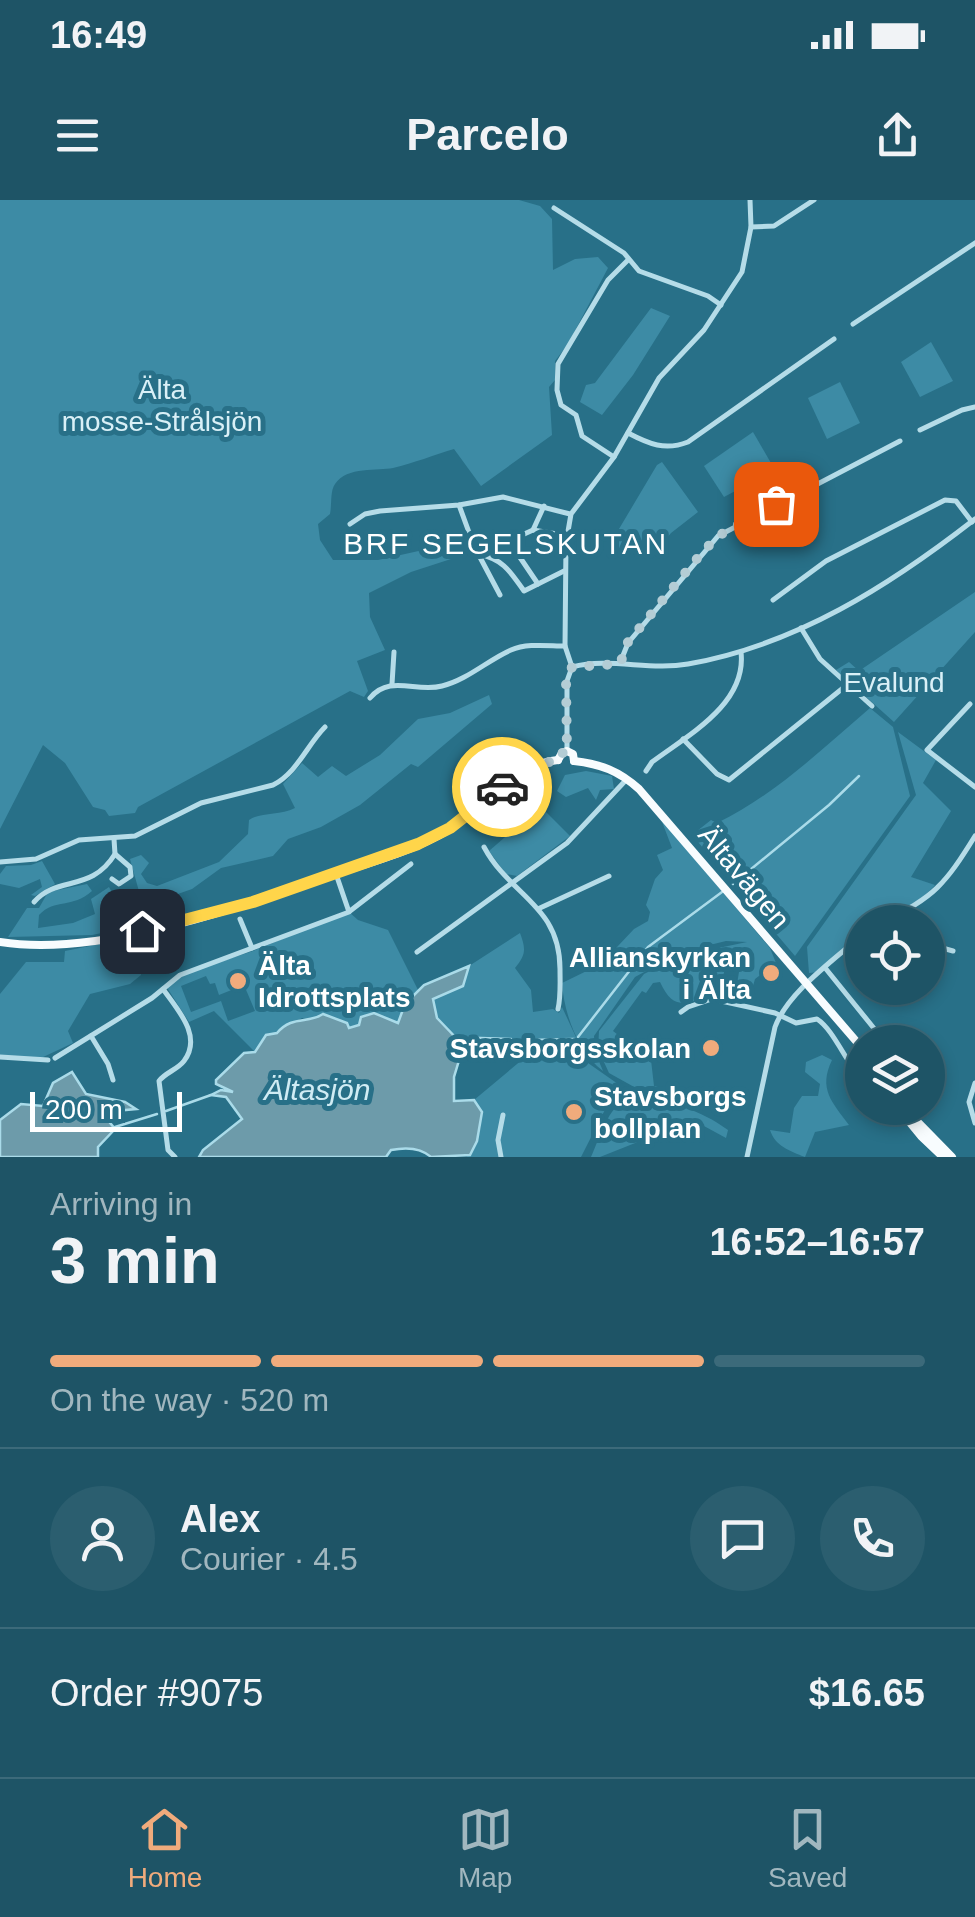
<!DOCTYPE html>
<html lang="en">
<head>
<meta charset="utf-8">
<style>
	body { margin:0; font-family:Helvetica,sans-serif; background:#2b5e6f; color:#f1f3f6; height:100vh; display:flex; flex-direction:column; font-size:38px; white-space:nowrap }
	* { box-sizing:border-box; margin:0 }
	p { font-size:32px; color:#a1b7bf }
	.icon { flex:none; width:55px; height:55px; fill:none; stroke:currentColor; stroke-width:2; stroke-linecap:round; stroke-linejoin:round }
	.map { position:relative; height:957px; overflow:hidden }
	.side { display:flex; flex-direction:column; background:#1e5466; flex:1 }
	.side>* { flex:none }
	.fabs { position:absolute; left:845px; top:705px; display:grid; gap:20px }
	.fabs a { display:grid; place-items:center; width:100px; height:100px; border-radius:50%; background:#1e5466; box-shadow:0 5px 15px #0003,0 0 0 2px #3c6a7a; font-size:50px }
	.scale { position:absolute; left:30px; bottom:25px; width:152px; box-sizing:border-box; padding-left:10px; border:5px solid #fff; border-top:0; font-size:28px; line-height:35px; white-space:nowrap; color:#fff; -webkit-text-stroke:8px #287088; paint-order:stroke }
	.pin { position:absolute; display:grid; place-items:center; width:85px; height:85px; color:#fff; margin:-42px; border-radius:20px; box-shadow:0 5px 15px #0006 }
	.courier { position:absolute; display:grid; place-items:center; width:100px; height:100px; margin:-50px; border:8px solid #ffd54a; border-radius:50%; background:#fff; color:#222; box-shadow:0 2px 12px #0007 }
	.summary em { font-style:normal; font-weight:700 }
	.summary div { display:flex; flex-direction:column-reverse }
	.summary { display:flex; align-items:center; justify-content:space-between; height:170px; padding:0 50px }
	h1 { font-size:65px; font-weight:700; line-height:75px }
	.bar { display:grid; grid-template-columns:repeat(4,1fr); gap:15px 10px; align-content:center; height:120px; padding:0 50px }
	.bar i { height:12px; border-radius:8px; background:#3c6a7a }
	.bar .selected { background:#f0ab7c }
	.bar p { grid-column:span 4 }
	.line { display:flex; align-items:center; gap:25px; padding:0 50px; border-top:2px solid #3c6a7a }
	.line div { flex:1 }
	.round { display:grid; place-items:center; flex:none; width:105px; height:105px; border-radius:52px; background:#2b5e6f }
	.status { display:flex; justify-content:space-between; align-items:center; height:70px; padding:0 50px; background:#1e5466; direction:ltr }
	.status svg { height:28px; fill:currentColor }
	header { display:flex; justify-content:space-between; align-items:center; height:130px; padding:0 50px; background:#1e5466; font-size:45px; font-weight:700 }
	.tab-bar { display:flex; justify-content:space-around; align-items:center; height:140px; border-top:2px solid #3c6a7a; background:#1e5466; font-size:28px; color:#a1b7bf }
	.tab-bar a { display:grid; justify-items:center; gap:5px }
	.tab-bar .selected { color:#f0ab7c }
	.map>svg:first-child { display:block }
	.green { fill:#3d8ba5; fill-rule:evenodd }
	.water { fill:#6d9baa; stroke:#aadbe9; stroke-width:2.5 }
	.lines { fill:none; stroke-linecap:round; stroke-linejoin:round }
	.stream { stroke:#aadbe9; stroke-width:2.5 }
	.minor { stroke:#b5dce8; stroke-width:5 }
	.major { stroke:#f8fcfe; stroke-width:8 }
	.done { stroke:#b4cdd5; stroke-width:10; stroke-dasharray:0 18 }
	.route { stroke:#ffd54a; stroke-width:12 }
	.poi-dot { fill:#f0ab7c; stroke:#287088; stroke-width:4 }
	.labels { text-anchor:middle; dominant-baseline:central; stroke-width:10; stroke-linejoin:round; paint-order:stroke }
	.park-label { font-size:28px; fill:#d9f0f7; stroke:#287088 }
	.street-label { font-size:28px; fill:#fff; stroke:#287088 }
	.poi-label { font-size:28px; font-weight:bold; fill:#fff; stroke:#287088; text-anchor:end }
	.neighbourhood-label { font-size:30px; letter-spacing:2.5px; fill:#fff; stroke:#287088 }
	.water-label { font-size:30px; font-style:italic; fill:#d0ecf4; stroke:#287088 }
</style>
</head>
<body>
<div class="status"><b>16:49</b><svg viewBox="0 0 49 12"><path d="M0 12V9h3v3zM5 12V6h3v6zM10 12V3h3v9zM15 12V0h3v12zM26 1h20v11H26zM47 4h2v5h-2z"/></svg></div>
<header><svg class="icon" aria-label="menu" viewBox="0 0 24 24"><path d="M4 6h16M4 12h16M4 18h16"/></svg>Parcelo<svg class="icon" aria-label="share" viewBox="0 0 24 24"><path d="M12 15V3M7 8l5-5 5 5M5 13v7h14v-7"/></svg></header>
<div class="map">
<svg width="975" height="957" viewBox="0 0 975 957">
	<rect width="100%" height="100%" fill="#287088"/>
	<g class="green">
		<path d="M0,0H519L540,6L552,19L553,70L575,59L598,57L608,68L568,144L555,161V180L549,187L552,235L481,286L454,249C434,255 414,263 393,268C378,271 347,266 335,284C330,291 332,304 330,314L318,324L320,340L333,360H378L441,346L451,359L411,372L369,393L370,417L385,450L357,461L368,491L364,497L350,491L138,607L135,613L109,616L105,610L93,607L65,563L43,545L0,629Z"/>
		<polygon points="651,108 670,116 633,175 602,215 580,202 586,185 595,183"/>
		<polygon points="931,142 953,181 920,197 901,162"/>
		<polygon points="840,182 860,223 827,239 808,198"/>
		<polygon points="753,232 775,270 724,297 704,266"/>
		<polygon points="662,262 698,312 671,333 655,352 638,338 623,358 613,347 616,334 657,265"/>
		<polygon points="975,392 975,432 894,522 836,470 849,462 859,471"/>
		<path d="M489,495L492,504L418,567L411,564L360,605L321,627L288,639L273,656L221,668L192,689L155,702L160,721L92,735L8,737L27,708H39L48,692L87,684L92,691C72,709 55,698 39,715L38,728L73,723L95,714L91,699L109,687L118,704L140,695L130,659L141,655L149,663L141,674L147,683L157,686L219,662L248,634L249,620C260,612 279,616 295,608L283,584L302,563L318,577L332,566L346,576L380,555L418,519L450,513Z"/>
		<path d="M870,508L893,527L910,596L795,756L692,635L711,620L717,623C775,595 822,549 870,508Z"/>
		<path d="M898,532L936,560L923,583L951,611L911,677L935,685C920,703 886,722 862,722V730L819,772L809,773L807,747L916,595Z"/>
		<polygon points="586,571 612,576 614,589 600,590 596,600 588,588 566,597 557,591 565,575"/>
		<polygon points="543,609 570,636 517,676 506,674 489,651 533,613"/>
		<path d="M661,619L770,748L776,763L755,779L753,786L737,784L740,766L727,762L717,797C689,797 676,817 660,782L653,783L646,793L642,791L613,831L651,860L654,886L671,890L668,896L636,888L609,873L598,849L599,831L644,774L680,756L747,742L726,741L681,752L635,777L594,836L595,852L603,871C578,852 564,814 562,783L601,764L634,729L648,721L650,712L646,705L655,679L663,670L657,655L672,648Z"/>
		<polygon points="42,661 55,684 35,696 31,695 42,687 40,679 19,688 0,684 0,674 6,666 31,665"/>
		<path d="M349,712L358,720L388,730L418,790L405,804L398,823L382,816L352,829L302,818L263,841L255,852L214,811L189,822L166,786L180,775L253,751ZM206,776L210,784L215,783L219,795L244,785L255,811L228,821L221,801L191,812L181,786Z"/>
		<path d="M520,733C526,749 526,755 515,768L531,790L533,812L553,809L559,813L562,807L588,863L618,884L581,957H467C479,941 488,917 474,900L523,859L522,843L503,839L459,841L437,818L433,799L463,786L469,766Z"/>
		<polygon points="135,737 141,775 130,784 90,794 68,831 73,843 41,858 0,856 0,794 26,762 64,762 65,751"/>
		<path d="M822,855L832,860C818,889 832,902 849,925L815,932L805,957C790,951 775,946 770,930L790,933L794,908L802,896H818L820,884L805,872L806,862Z"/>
		<path d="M636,894C669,901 701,910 728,930L726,938L693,920L600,957H591C602,933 608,903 636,894Z"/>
	</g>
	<g class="water">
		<path d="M469,766L463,786L433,799L437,818L459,841L460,857L454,877V901L474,900L482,912L477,941L470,955L431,957C420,947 406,947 391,950L386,957H199L203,950L242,919L226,897L211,895L221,890L233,892L216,884V880L244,853L255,852L266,835L277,833C292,815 308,824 323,814L347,823L349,828L359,825L361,817L374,813L398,823L405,804L424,785Z"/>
		<polygon points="72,872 86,894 125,902 136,909 115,911 107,919 115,929 98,947 98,957 0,957 0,920 21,904 43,906 53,883"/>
	</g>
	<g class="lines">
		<g class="stream">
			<polyline points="733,684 829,605 859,576"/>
			<polyline points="452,837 511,839"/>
			<polyline points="578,837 648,747 722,692"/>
			<polyline points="530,840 574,839"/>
			<polyline points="166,911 211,895"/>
			<polyline points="115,927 157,914"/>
		</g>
		<g class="minor">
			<polyline points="554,8 624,53 639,71 708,96 721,105"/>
			<polyline points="751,27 774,26 814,0"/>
			<polyline points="853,124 975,43"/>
			<polyline points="920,230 962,210 975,207"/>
			<path d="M628,233C649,244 665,251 688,242L834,139"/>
			<polyline points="614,257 582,236 576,215 561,205 557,190 558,164 608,80 628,60"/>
			<polyline points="459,305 474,346 500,395"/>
			<polyline points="350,324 365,314 380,311 459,305 503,297 570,314"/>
			<polyline points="533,330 544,306"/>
			<polyline points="470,333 486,340 521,338"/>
			<path d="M478,354C503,359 510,371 524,391L564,371"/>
			<polyline points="538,384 517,353 522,335 533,330 563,335"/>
			<polyline points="773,400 826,361 945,300 956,301 972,322"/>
			<polyline points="801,428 820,459 872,506"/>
			<polyline points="620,463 628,443 718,336 900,241"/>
			<path d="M572,467C610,457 649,471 688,464C796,445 889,386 975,319"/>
			<polyline points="392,484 394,452"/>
			<path d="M370,498C390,474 416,493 442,486C467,480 488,460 511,450C527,443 548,446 565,446"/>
			<polyline points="970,504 927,550 975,587"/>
			<polyline points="683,539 717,574 729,580 848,484"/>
			<polyline points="567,551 567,481 572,467 565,446 566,343 571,314 614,257 659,178 704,130 742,72 751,27 750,0"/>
			<path d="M646,571L652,562C688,535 747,504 741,452"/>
			<path d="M484,647C510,696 560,705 560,769C560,783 561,796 558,809"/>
			<path d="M0,662L36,659L79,640L135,636L201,603L273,585C297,573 307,545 325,527"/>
			<polyline points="112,679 119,684 131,676 130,667 115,654"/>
			<path d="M34,702C58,675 91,693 115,654L114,639"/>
			<polyline points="540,708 609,676"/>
			<polyline points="350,711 411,664"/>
			<polyline points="899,715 906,722"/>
			<polyline points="240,719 252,748"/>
			<path d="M883,722C934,698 946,683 975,636"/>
			<polyline points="928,744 953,751"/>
			<polyline points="417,752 567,643 626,580"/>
			<polyline points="826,769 885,842"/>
			<path d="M163,789C177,809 203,836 184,861C177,870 166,872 159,881L168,950L175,957"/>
			<path d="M681,812L688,807L712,799L775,813L796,823L817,819C834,830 846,863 862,879"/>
			<polyline points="91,836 108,864 113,880"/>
			<polyline points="0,857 48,860"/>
			<polyline points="55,858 152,798 180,775 349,712 336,674"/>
			<polyline points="975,883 969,902 975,923"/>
			<polyline points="886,908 896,921"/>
			<polyline points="501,957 498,940 503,915"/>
			<path d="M747,957L775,827C788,792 834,760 862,735"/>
		</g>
		<g class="major">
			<polyline points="558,560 562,553 567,551 573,554 574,561"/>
			<path d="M574,561C601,564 619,571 639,589L862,848"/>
			<path d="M0,742C99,758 235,708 329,676C369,663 414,651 450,629C487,606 512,564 558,560"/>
			<polyline points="898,908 921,936 943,957"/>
			<polyline points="904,908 952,957"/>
		</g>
	</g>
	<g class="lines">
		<polyline class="done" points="502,587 532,566 558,560 562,553 567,552 566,481 572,467 620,464 628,442 705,349 723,333 776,304"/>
		<polyline class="route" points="142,731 253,702 418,644 450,628 502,587"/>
	</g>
	<g class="poi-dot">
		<circle cx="771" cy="773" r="10"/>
		<circle cx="238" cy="781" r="10"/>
		<circle cx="711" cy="848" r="10"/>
		<circle cx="574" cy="912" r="10"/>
	</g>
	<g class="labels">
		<g class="park-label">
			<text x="162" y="189">Älta<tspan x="162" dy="32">mosse-Strålsjön</tspan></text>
			<text x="894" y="482">Evalund</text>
		</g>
		<g class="street-label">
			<text transform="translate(744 677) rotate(50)">Ältavägen</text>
		</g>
		<g class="poi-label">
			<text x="751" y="757">Allianskyrkan<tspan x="751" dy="32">i Älta</tspan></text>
			<text x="258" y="765" text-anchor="start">Älta<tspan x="258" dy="32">Idrottsplats</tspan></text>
			<text x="691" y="848">Stavsborgsskolan</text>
			<text x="594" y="896" text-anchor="start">Stavsborgs<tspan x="594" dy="32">bollplan</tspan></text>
		</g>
		<g class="neighbourhood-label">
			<text x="506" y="343">BRF SEGELSKUTAN</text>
		</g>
		<g class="water-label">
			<text x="317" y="889">Ältasjön</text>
		</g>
	</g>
</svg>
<div class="fabs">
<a><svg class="icon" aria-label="locate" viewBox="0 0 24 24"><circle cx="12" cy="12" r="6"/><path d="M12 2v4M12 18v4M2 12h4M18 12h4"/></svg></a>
<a><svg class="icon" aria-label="layers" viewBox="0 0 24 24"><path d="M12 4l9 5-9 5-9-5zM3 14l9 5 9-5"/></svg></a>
</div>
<div class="scale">200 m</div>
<div class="pin" style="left:776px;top:304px;background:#ea580c"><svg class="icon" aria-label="bag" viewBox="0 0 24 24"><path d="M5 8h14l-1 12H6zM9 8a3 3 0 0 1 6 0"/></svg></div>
<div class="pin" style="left:142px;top:731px;background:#1f2937"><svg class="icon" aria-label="home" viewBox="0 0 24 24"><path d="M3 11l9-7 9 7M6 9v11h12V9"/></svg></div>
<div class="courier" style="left:502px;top:587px"><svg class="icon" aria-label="car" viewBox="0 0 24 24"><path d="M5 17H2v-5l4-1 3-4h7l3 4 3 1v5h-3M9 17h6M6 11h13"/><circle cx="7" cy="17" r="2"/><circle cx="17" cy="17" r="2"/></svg></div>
</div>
<section class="side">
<div class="summary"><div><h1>3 min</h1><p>Arriving in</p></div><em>16:52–16:57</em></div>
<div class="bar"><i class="selected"></i><i class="selected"></i><i class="selected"></i><i></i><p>On the way · 520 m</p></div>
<div class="line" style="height:180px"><a class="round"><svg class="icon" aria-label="person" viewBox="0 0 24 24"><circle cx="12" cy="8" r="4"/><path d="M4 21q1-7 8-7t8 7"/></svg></a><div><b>Alex</b><p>Courier · 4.5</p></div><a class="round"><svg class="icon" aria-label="chat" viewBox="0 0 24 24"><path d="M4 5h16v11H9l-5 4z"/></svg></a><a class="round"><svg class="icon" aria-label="phone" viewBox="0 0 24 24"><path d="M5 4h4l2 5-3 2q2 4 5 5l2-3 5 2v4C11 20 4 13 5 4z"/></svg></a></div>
<div class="line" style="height:130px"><div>Order #9075</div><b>$16.65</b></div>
</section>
<nav class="tab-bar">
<a class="selected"><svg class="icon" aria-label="home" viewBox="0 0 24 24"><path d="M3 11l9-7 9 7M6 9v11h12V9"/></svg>Home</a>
<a><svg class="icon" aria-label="map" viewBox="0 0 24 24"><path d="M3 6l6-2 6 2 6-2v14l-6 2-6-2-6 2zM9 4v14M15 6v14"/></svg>Map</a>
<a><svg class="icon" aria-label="saved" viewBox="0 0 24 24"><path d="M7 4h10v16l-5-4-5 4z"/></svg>Saved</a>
</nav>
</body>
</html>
